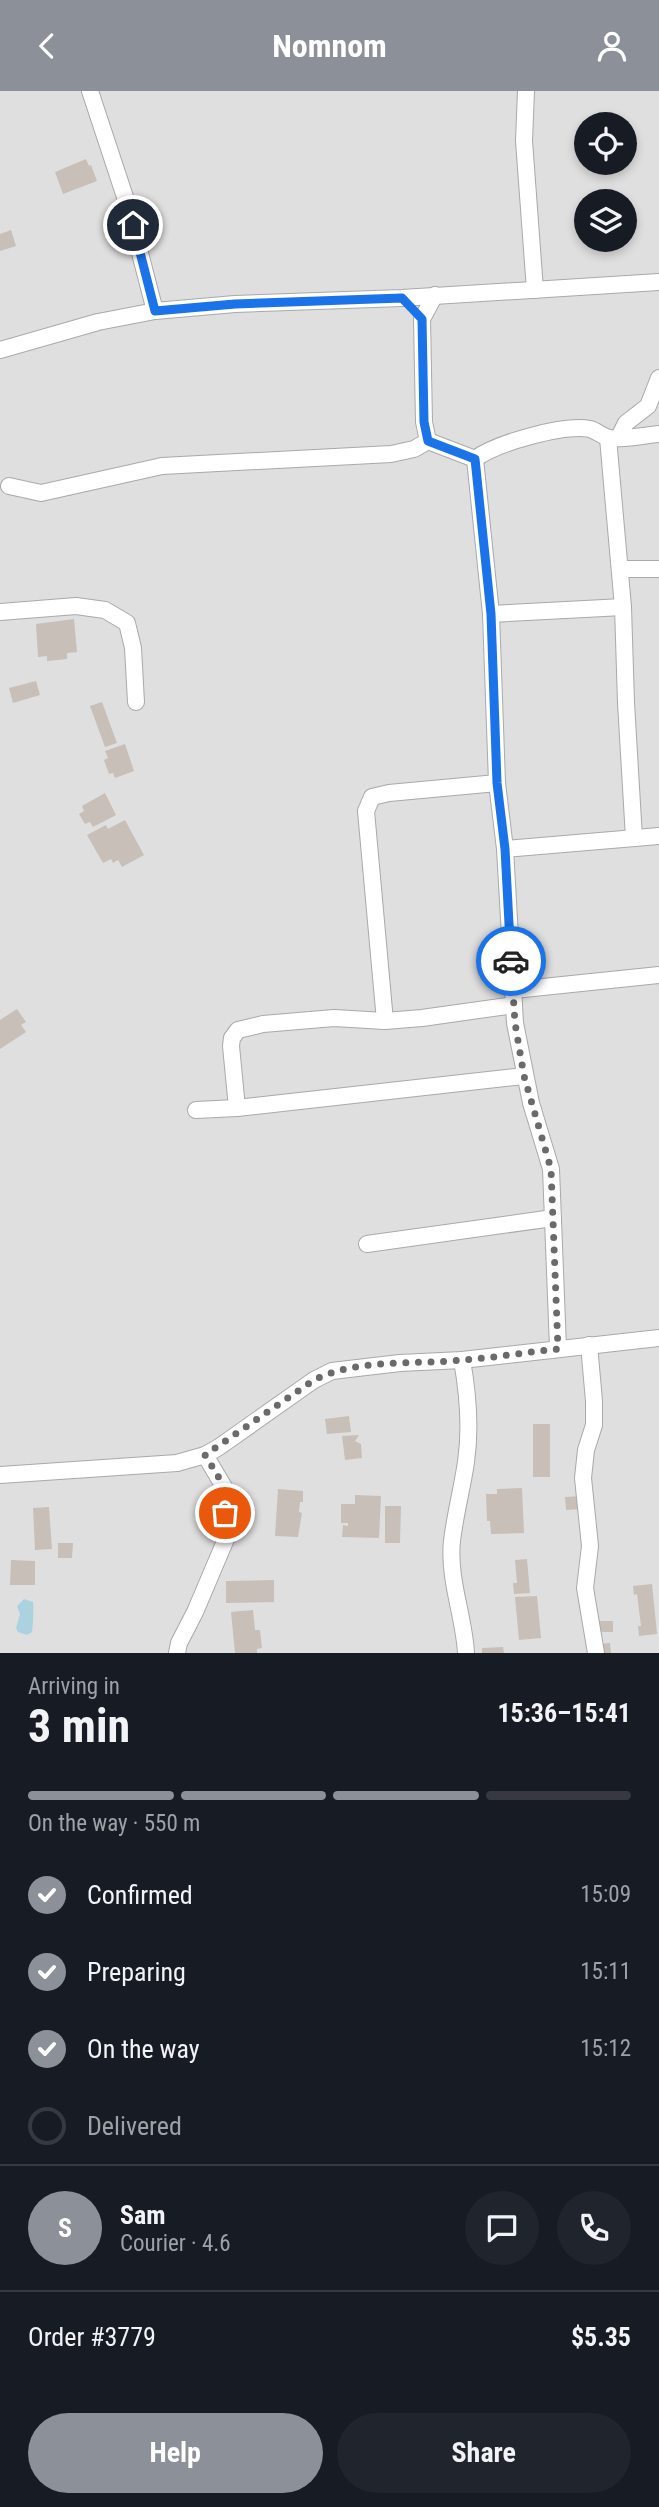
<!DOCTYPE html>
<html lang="en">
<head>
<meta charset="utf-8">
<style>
	body { margin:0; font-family:"Roboto Condensed",sans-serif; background:#20242c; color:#f1f3f6; height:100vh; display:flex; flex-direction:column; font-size:26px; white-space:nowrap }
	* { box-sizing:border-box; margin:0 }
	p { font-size:23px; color:#9ea1a6 }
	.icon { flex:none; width:38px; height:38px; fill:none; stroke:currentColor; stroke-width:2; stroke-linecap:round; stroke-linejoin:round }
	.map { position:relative; height:1562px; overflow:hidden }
	.sheet { display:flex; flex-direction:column; background:#171b24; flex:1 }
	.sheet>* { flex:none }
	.fabs { position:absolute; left:574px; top:21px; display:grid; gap:14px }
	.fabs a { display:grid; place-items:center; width:63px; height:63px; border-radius:50%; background:#171b24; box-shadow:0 4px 10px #0003; font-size:35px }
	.pin { position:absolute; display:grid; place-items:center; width:60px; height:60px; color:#fff; margin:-30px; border:4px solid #fff; border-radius:50%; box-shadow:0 2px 7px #0007 }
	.courier { position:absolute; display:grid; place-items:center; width:70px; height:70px; margin:-35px; border:5px solid #1a73e8; border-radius:50%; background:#fff; color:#222; box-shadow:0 2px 9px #0007 }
	.headline em { font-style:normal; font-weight:700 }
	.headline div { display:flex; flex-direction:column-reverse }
	.headline { display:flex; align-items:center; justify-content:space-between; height:119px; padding:0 28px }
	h1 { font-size:46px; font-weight:700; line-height:52px }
	.bar { display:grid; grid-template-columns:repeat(4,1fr); gap:10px 7px; align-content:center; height:84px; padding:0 28px }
	.bar i { height:9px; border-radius:5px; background:#363941 }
	.bar .active { background:#8c9099 }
	.bar p { grid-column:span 4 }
	.line { display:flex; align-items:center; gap:18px; padding:0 28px; border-top:2px solid #363941 }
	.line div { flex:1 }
	.round { display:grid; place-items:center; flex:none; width:74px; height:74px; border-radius:37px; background:#20242c }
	ol { padding:0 28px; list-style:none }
	li { display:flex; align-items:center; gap:21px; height:77px }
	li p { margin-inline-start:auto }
	li .icon { padding:7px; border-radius:50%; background:#8c9099; color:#fff; stroke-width:4 }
	li:last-child { color:#9ea1a6 }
	li i { width:38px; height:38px; border:4px solid #363941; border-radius:50% }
	.cta { display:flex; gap:14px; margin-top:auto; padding:14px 28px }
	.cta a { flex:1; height:80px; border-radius:42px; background:#8c9099; color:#fff; font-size:28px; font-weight:700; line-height:80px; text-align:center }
	.cta a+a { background:#20242c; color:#f1f3f6 }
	header { display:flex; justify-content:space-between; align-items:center; height:91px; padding:0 28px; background:#8c9099; color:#fff; font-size:32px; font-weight:700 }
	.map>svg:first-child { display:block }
	.residential { fill:#e0dfdf; fill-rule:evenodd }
	.water { fill:#aad3df }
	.building { fill:#c7bfb8 }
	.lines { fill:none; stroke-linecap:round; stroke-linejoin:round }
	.street-casing { stroke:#a9a9a9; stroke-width:18 }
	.street { stroke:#fff; stroke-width:16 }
	.done { stroke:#6b6a68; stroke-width:7; stroke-dasharray:0 12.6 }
	.route { stroke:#1a73e8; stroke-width:9 }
</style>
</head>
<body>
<header><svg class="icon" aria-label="back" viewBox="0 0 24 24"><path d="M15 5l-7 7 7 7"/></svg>Nomnom<svg class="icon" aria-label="person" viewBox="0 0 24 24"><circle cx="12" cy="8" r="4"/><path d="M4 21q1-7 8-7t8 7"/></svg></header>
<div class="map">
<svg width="659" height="1562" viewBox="0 0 659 1562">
	<rect width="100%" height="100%" fill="#f2efe9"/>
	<path class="residential" d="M0,0H659V1562H0ZM586,33H625V72H586ZM586,110H625V149H586Z"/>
	<path class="water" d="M24,1508L33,1511C34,1515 33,1538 32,1541L27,1544L18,1541L16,1537L20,1523L17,1515Z"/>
	<g class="building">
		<polygon points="86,68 89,75 91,74 97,90 63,103 55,81"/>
		<polygon points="11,139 16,155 0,160 0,143"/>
		<polygon points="74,528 77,561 67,562 67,568 47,570 47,565 38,566 36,533"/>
		<polygon points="36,590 40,604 13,612 9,597"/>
		<polygon points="102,611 117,652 105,656 90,615"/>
		<polygon points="125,653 134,680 115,687 113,682 109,683 104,669 108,667 105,660"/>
		<polygon points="105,702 116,724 93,736 90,731 85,733 79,723 84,720 82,715"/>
		<polygon points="125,729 144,764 122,776 118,769 113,772 111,768 103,772 87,744 106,734 108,738"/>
		<polygon points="17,918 26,931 21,934 26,941 0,958 0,929"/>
		<polygon points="349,1325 351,1341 327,1343 325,1328"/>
		<rect x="533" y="1333" width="17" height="53"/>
		<polygon points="359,1344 355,1350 361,1353 362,1367 345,1369 342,1345"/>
		<polygon points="522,1397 524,1442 491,1443 490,1430 487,1430 486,1403 497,1403 497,1398"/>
		<polygon points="278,1398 303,1400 303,1411 300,1411 299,1421 302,1422 298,1446 275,1445"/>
		<polygon points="355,1404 381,1405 379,1447 342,1446 343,1434 348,1435 348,1432 341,1432 341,1413 355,1413"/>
		<polygon points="582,1405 582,1418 566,1419 565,1406"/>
		<polygon points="385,1415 401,1415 400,1452 385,1452"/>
		<polygon points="49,1416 52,1458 35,1459 33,1417"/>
		<polygon points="58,1452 73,1452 72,1467 58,1467"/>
		<polygon points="527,1468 530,1502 514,1503 513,1492 517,1492 515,1469"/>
		<polygon points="11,1469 35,1470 35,1494 10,1494"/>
		<polygon points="274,1489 274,1511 226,1512 226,1490"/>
		<polygon points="652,1493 657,1543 639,1545 638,1535 641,1535 637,1503 634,1504 633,1495"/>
		<polygon points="537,1505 541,1547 519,1549 515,1506"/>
		<polygon points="253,1519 255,1539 260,1539 262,1557 257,1558 257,1562 235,1562 231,1521"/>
		<polygon points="595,1530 613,1530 613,1541 596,1541"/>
		<polygon points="610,1552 611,1562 601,1562 600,1553"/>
		<polygon points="503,1556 504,1562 482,1562 482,1557"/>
	</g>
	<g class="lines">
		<defs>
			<g id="street">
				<polyline points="90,0 127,112 155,220"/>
				<polyline points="526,0 524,50 535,199"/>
				<polyline points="0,259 98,231 155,220 235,213 402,207 659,191"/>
				<polyline points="619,346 626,332 648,315 659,287"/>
				<polyline points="608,347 623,516 626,612 634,747"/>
				<polyline points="428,350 424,331 422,228 435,204"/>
				<polyline points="475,368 491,523 497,692 505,758 515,932 531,1012 551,1078 558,1257"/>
				<path d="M475,368C496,352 564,333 590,338C597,340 603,346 610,347C621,349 646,344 659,343"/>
				<polyline points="9,395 41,402 162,375 391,363 414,358 428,350 475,368"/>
				<polyline points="620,478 659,478"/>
				<polyline points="0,521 76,515 105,519 127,532 133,557 136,611"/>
				<polyline points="491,523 623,516"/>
				<polyline points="505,758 659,745"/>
				<polyline points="514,899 659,884"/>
				<polyline points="385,930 366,720 372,706 389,702 497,692"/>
				<polyline points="237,1017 231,955 232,947 238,939 263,933 334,927 385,930 422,927 514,914"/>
				<polyline points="196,1019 237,1017 524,985"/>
				<polyline points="367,1153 553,1127"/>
				<polyline points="589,1254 594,1310 594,1334 586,1359 583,1387 590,1455 585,1497 596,1562"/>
				<path d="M462,1269C468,1303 471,1337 466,1371C462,1398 455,1424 452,1450C448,1488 464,1525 466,1562"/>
				<polyline points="0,1384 177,1372 205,1364 219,1356 314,1289 332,1280 400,1272 462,1269 659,1247"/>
				<polyline points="177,1562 179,1552 195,1521 226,1448 224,1396 205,1364"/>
			</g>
		</defs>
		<use href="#street" class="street-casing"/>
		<use href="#street" class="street"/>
	</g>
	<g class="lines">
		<path class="done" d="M225,1422L224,1395L205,1364L314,1289C358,1267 414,1274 462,1269C494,1267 526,1261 558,1258L551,1078L524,985L515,932L511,870"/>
		<polyline class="route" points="133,134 155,220 235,213 402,207 422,228 424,331 428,350 475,368 491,523 497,692 505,758 511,870"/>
	</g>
</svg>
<div class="fabs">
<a><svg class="icon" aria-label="locate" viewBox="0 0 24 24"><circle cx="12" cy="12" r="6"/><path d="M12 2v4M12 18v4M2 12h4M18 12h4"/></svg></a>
<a><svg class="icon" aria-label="layers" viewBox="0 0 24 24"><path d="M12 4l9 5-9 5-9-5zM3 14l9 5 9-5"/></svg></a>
</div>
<div class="pin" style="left:225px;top:1422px;background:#ea580c"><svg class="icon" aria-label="bag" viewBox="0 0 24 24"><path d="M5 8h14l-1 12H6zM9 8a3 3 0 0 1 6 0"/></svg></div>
<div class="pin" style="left:133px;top:134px;background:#1f2937"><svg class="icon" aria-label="home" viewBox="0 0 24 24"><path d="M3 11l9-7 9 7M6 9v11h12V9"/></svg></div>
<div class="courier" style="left:511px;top:870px"><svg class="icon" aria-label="car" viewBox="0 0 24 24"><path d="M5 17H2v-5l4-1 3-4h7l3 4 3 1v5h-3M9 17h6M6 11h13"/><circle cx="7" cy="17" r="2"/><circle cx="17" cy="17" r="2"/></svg></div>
</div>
<section class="sheet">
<div class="headline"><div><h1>3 min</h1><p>Arriving in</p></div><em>15:36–15:41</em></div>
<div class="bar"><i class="active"></i><i class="active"></i><i class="active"></i><i></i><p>On the way · 550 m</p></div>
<ol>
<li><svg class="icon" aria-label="check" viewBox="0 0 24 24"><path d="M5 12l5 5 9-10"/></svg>Confirmed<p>15:09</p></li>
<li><svg class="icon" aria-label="check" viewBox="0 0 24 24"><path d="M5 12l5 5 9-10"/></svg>Preparing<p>15:11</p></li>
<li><svg class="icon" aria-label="check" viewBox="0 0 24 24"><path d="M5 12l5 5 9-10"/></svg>On the way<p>15:12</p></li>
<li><i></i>Delivered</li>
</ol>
<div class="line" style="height:126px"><b class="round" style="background:#8c9099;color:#fff">S</b><div><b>Sam</b><p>Courier · 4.6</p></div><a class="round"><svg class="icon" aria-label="chat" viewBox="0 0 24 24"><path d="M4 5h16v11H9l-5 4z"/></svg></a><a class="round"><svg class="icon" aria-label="phone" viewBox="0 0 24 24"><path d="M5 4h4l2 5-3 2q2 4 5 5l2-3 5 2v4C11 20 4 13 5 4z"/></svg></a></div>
<div class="line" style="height:91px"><div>Order #3779</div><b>$5.35</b></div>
<div class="cta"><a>Help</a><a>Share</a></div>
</section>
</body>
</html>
